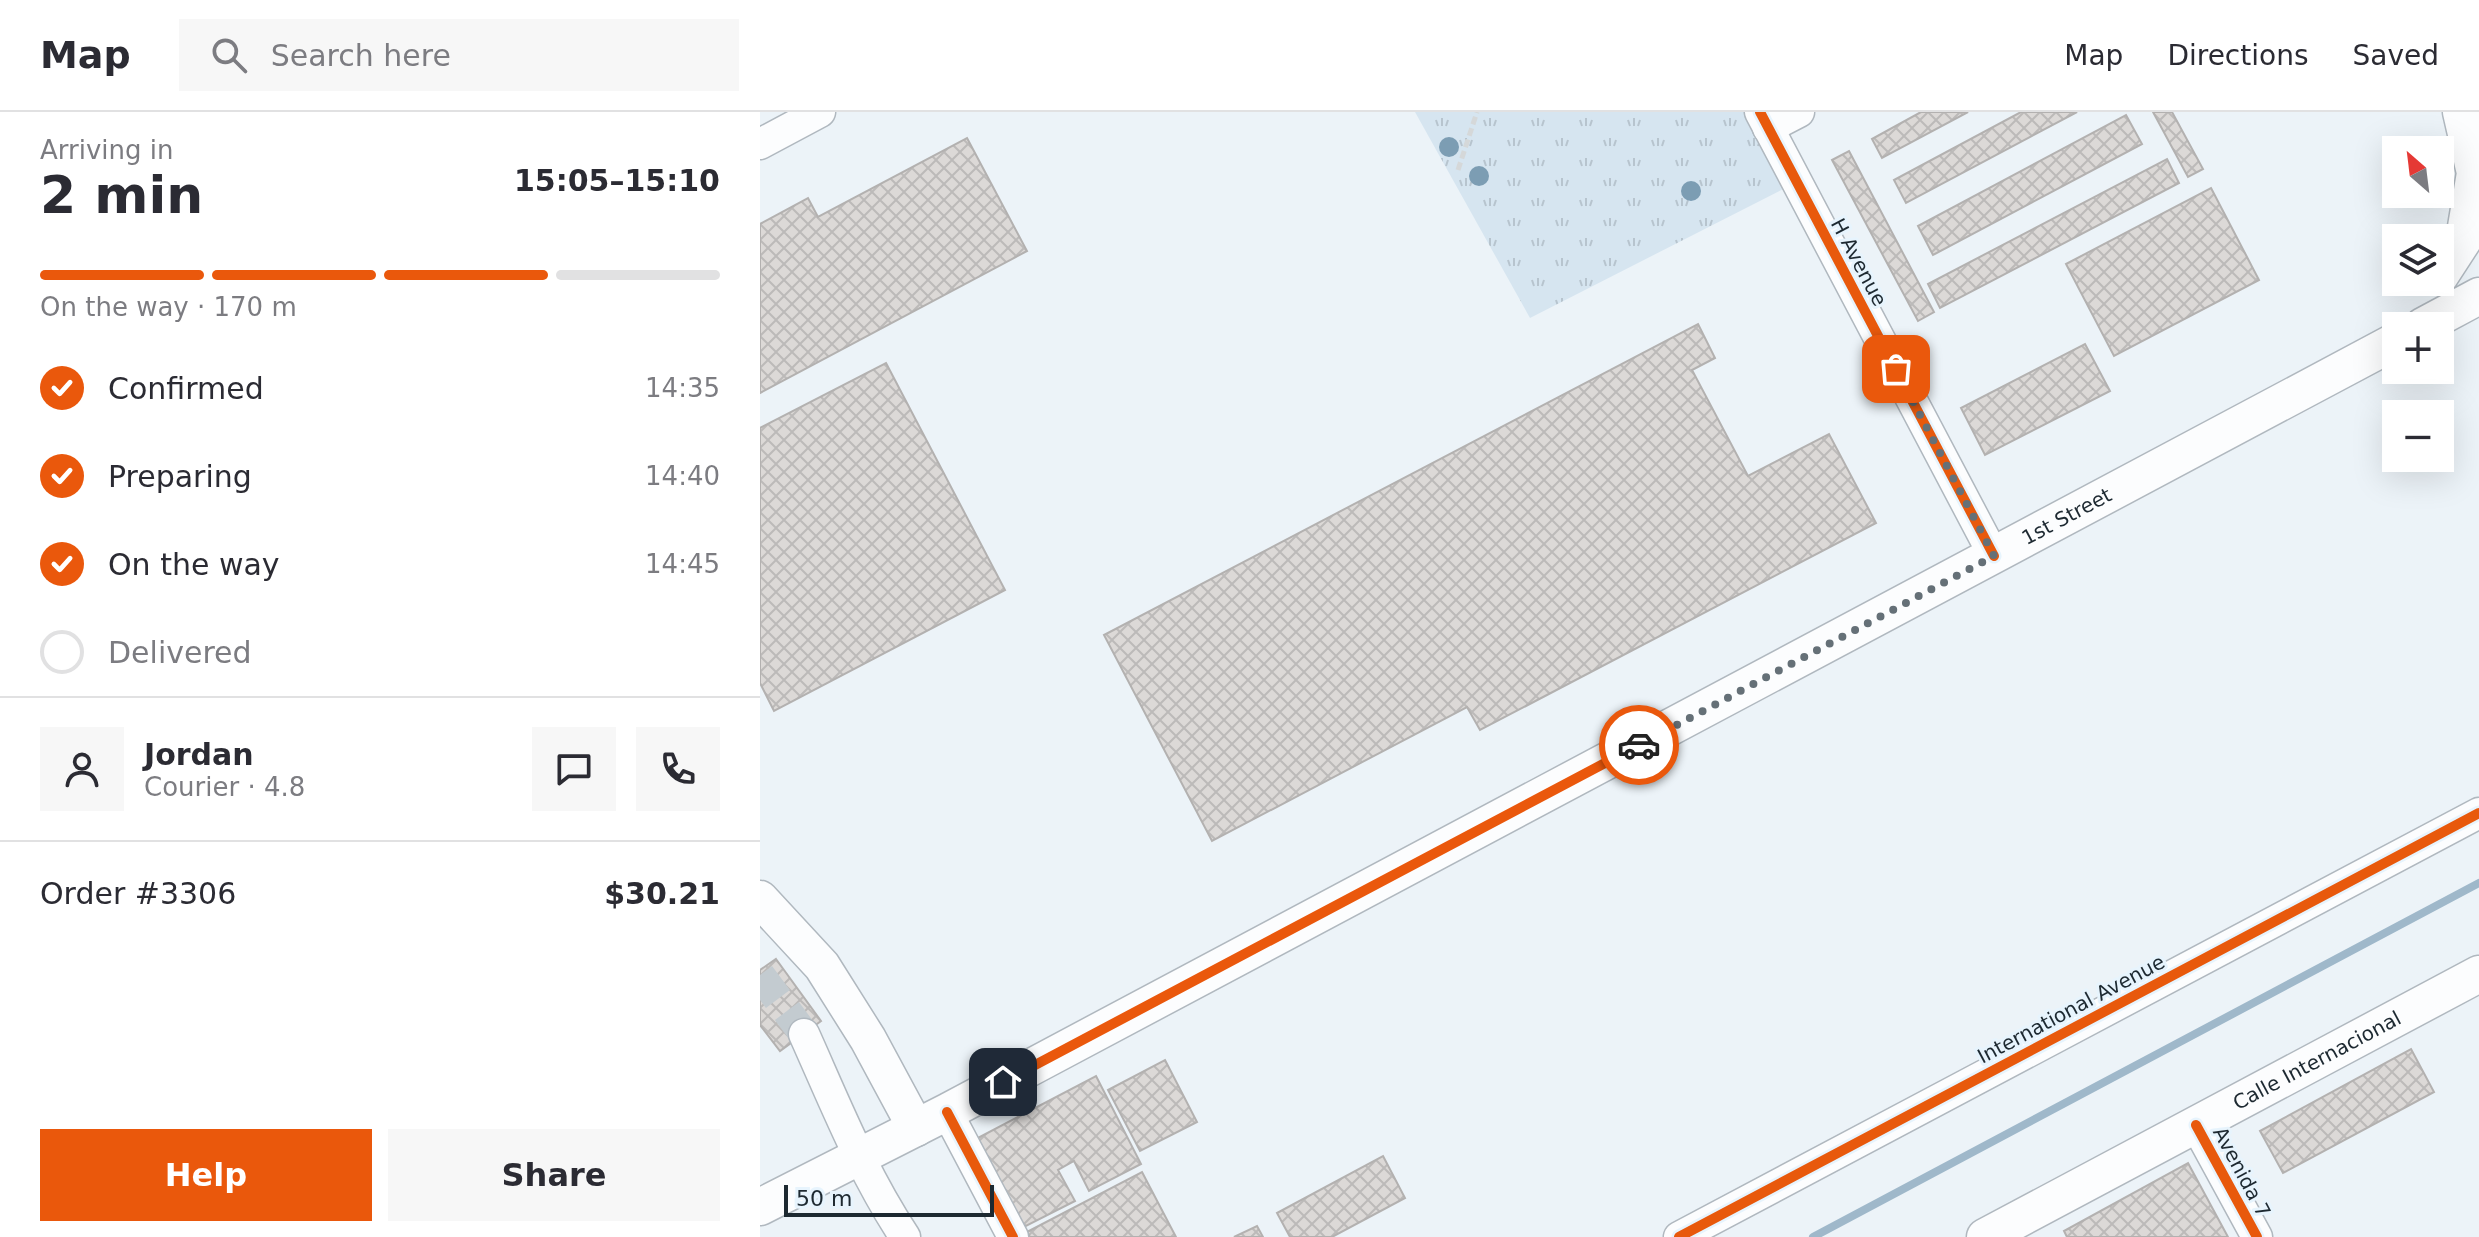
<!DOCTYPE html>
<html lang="en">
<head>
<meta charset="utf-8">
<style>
	body { margin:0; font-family:"DejaVu Sans",sans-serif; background:#f7f7f7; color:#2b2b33; height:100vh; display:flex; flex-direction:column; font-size:30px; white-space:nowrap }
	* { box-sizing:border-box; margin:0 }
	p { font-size:26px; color:#7c7c81 }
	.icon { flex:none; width:44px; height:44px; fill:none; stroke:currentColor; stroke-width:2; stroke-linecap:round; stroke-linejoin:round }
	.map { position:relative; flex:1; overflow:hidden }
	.side { display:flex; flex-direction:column; background:#fff; width:760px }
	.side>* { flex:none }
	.needle { width:52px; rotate:332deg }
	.buttons { position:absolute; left:1622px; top:24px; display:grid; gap:16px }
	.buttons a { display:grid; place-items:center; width:72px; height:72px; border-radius:0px; background:#fff; box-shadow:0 8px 32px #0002; font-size:40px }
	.scale { position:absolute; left:24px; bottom:20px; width:210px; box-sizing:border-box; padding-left:8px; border:4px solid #1d2931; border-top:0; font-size:22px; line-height:28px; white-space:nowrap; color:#1d2931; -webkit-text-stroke:6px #e7f4fd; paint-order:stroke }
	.pin { position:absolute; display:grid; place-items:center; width:68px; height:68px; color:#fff; margin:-34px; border-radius:16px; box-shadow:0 4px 12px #0006 }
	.courier { position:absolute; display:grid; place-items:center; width:80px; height:80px; margin:-40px; border:6px solid #ea580c; border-radius:50%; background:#fff; color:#222; box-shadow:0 2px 10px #0007 }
	.head em { font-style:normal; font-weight:700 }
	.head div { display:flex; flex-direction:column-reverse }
	.head { display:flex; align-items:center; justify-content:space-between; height:136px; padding:0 40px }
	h1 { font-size:52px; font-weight:700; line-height:60px }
	.bar { display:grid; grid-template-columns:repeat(4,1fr); gap:12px 8px; align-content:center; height:96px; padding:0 40px }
	.bar i { height:10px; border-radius:6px; background:#e1e1e2 }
	.bar .on { background:#ea580c }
	.bar p { grid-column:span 4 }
	.line { display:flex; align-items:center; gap:20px; padding:0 40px; border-top:2px solid #e1e1e2 }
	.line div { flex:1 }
	.round { display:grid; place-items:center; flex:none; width:84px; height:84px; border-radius:0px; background:#f7f7f7 }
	ol { padding:0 40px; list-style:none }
	li { display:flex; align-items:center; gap:24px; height:88px }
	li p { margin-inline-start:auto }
	li .icon { padding:8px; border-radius:50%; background:#ea580c; color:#fff; stroke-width:4 }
	li:last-child { color:#7c7c81 }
	li i { width:44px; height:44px; border:4px solid #e1e1e2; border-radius:50% }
	.cta { display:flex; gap:16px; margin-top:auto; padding:16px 40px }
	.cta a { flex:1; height:92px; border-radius:0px; background:#ea580c; color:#fff; font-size:32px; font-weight:700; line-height:92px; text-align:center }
	.cta a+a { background:#f7f7f7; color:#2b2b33 }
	header { display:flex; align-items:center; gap:48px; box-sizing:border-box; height:112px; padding:0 40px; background:#fff; border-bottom:2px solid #e1e1e2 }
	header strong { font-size:38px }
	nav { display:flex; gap:44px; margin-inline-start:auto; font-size:28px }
	.search { width:560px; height:72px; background:#f7f7f7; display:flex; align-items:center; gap:20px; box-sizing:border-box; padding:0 28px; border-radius:0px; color:#7c7c81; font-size:30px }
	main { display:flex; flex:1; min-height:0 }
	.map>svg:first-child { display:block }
	.grass { fill:url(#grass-tufts) }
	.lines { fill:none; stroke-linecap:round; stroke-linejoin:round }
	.stream { stroke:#9fb8ca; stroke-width:8 }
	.building { fill:url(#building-cross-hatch); stroke:#b3b1b0; stroke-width:2 }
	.minor-tunnel { stroke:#c3cbd0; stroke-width:30; stroke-dasharray:30 15; stroke-linecap:butt }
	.minor-casing { stroke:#b0b8bf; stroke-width:33 }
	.major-casing { stroke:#b0b8bf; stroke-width:39 }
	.path { stroke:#d5d8d9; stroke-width:5; stroke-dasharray:8 4; stroke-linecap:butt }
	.minor { stroke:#fcfdfe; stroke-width:30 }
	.major { stroke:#fcfdfe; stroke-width:36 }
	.cycleway-casing { stroke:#e7f4fd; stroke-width:15 }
	.cycleway { stroke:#e8590c; stroke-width:10 }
	.tree { fill:#7c9db3 }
	.done { stroke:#657077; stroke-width:8; stroke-dasharray:0 14.4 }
	.route { stroke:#ea580c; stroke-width:10 }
	.labels { text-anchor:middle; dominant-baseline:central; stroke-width:6; stroke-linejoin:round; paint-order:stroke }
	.street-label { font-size:20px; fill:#1d2931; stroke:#e7f4fd }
</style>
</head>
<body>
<header>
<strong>Map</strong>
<div class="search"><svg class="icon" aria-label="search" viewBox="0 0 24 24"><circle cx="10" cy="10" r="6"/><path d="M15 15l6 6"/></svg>Search here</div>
<nav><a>Map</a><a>Directions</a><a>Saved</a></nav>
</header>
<main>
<section class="side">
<div class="head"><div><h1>2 min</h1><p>Arriving in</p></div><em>15:05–15:10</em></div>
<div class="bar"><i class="on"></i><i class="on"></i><i class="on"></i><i></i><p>On the way · 170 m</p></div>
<ol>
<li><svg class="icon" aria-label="check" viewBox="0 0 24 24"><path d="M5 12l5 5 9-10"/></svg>Confirmed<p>14:35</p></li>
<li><svg class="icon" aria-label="check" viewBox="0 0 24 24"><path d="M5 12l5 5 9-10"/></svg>Preparing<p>14:40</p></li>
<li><svg class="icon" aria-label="check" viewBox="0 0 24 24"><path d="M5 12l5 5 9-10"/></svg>On the way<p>14:45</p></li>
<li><i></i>Delivered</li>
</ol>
<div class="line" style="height:144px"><a class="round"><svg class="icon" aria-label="person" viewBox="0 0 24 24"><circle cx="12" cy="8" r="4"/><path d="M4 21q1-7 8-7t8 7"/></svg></a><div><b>Jordan</b><p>Courier · 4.8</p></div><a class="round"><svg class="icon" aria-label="chat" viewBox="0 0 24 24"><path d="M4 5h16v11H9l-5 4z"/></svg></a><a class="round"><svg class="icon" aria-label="phone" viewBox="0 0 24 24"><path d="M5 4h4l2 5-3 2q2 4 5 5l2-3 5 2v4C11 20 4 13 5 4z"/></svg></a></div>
<div class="line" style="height:104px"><div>Order #3306</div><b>$30.21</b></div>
<div class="cta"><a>Help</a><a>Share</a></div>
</section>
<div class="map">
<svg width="1719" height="1125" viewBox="0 0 1719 1125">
	<defs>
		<pattern id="grass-tufts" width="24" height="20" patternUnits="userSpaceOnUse" patternTransform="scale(2)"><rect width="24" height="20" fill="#d6e5f0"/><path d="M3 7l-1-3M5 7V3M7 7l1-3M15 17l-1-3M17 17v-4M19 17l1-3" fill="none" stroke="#b7c4ce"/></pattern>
		<pattern id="building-cross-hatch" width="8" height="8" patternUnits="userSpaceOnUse" patternTransform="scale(2)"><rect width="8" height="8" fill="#dcd9d7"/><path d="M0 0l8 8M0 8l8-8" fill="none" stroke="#bcbab9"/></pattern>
	</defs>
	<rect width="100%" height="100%" fill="#ecf3f8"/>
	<polygon class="grass" points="655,0 1000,0 1037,70 770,206"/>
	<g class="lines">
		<polyline class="stream" points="1053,1125 1719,771"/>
	</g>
	<g class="building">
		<polygon points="1161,0 1208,0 1122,46 1112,27"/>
		<polygon points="1261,0 1317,0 1146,91 1134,68"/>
		<polygon points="1393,0 1412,0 1443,57 1428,65"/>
		<polygon points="1366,3 1382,32 1173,143 1158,114"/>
		<polygon points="207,26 267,139 0,281 0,112 48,86 58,105"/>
		<polygon points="1089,39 1174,200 1158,209 1072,48"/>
		<polygon points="1407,47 1419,71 1180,196 1168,172"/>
		<polygon points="1451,76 1499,168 1354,244 1306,152"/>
		<polygon points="938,212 955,246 932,258 988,364 1069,322 1116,411 720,618 707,595 452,729 344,523"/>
		<polygon points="1325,232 1350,279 1225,343 1201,296"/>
		<polygon points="126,251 245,478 14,599 0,571 0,316"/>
		<polygon points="16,847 61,909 20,939 0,913 0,858"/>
		<polygon points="1651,937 1674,980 1523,1061 1500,1019"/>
		<polygon points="405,948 437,1010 380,1039 348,978"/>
		<polygon points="336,964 381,1052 329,1079 314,1049 298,1058 315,1089 262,1116 216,1027"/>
		<polygon points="623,1044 645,1086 572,1125 530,1125 517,1101"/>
		<polygon points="1428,1051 1468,1125 1307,1125 1304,1119"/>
		<polygon points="382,1060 416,1125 270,1125 267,1120"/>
		<polygon points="497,1114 503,1125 474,1125"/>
	</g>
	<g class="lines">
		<polyline class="minor-tunnel" points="0,863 44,922"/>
		<defs>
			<g id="minor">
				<polyline points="1000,0 1234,444"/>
				<polyline points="1008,16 1039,0"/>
				<polyline points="0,32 60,0"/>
				<path d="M44,922C75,991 103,1062 145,1125"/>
				<polyline points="187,1000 253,1125"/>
				<polyline points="1436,1013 1497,1125"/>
				<polyline points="919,1125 1719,701"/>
			</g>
			<g id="major">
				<polyline points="1680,164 1704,127 1715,61 1701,0"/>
				<polyline points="1663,214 1719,184"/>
				<polyline points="0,787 62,854 108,927 156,1016"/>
				<path id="s1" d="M0,1095L187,1000L1636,229"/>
				<path id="s2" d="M1225,1125L1719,862"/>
			</g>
		</defs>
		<use href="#minor" class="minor-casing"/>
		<use href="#major" class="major-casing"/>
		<polyline class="path" points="698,58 717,0"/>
		<use href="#minor" class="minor"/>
		<use href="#major" class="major"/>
		<defs>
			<g id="cycleway">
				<polyline points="1000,0 1234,444"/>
				<polyline points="187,1000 253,1125"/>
				<polyline points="1436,1013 1497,1125"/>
				<polyline points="919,1125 1719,701"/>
			</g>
		</defs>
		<use href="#cycleway" class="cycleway-casing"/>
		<use href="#cycleway" class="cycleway"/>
	</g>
	<g class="tree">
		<circle cx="689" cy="35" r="10"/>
		<circle cx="719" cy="64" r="10"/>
		<circle cx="931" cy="79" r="10"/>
	</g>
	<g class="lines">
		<polyline class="done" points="879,633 1234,444 1136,257"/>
		<polyline class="route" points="243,970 879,633"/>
	</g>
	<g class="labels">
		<g class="street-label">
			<text transform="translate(1099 150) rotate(62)">H Avenue</text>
			<text stroke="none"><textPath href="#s1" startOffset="1478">1st Street</textPath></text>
			<text transform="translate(1311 897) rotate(-28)">International Avenue</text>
			<text stroke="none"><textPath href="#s2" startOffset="376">Calle Internacional</textPath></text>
			<text transform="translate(1482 1060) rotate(62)">Avenida 7</text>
		</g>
	</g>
</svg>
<div class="buttons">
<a><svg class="needle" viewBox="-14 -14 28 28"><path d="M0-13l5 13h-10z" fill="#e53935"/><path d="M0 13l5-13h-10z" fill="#7c7c81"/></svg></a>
<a><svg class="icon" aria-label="layers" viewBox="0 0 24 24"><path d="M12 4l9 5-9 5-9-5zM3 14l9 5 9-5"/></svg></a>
<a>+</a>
<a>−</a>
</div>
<div class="scale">50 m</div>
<div class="pin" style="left:1136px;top:257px;background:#ea580c"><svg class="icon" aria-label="bag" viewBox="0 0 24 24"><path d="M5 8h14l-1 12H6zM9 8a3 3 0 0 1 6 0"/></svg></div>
<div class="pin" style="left:243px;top:970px;background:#1f2937"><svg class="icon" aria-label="home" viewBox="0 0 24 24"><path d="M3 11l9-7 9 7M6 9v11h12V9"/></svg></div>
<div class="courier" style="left:879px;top:633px"><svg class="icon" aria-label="car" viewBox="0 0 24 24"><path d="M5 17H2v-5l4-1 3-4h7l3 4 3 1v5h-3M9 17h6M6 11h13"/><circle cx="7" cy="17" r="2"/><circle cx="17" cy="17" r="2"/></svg></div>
</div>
</main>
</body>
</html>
